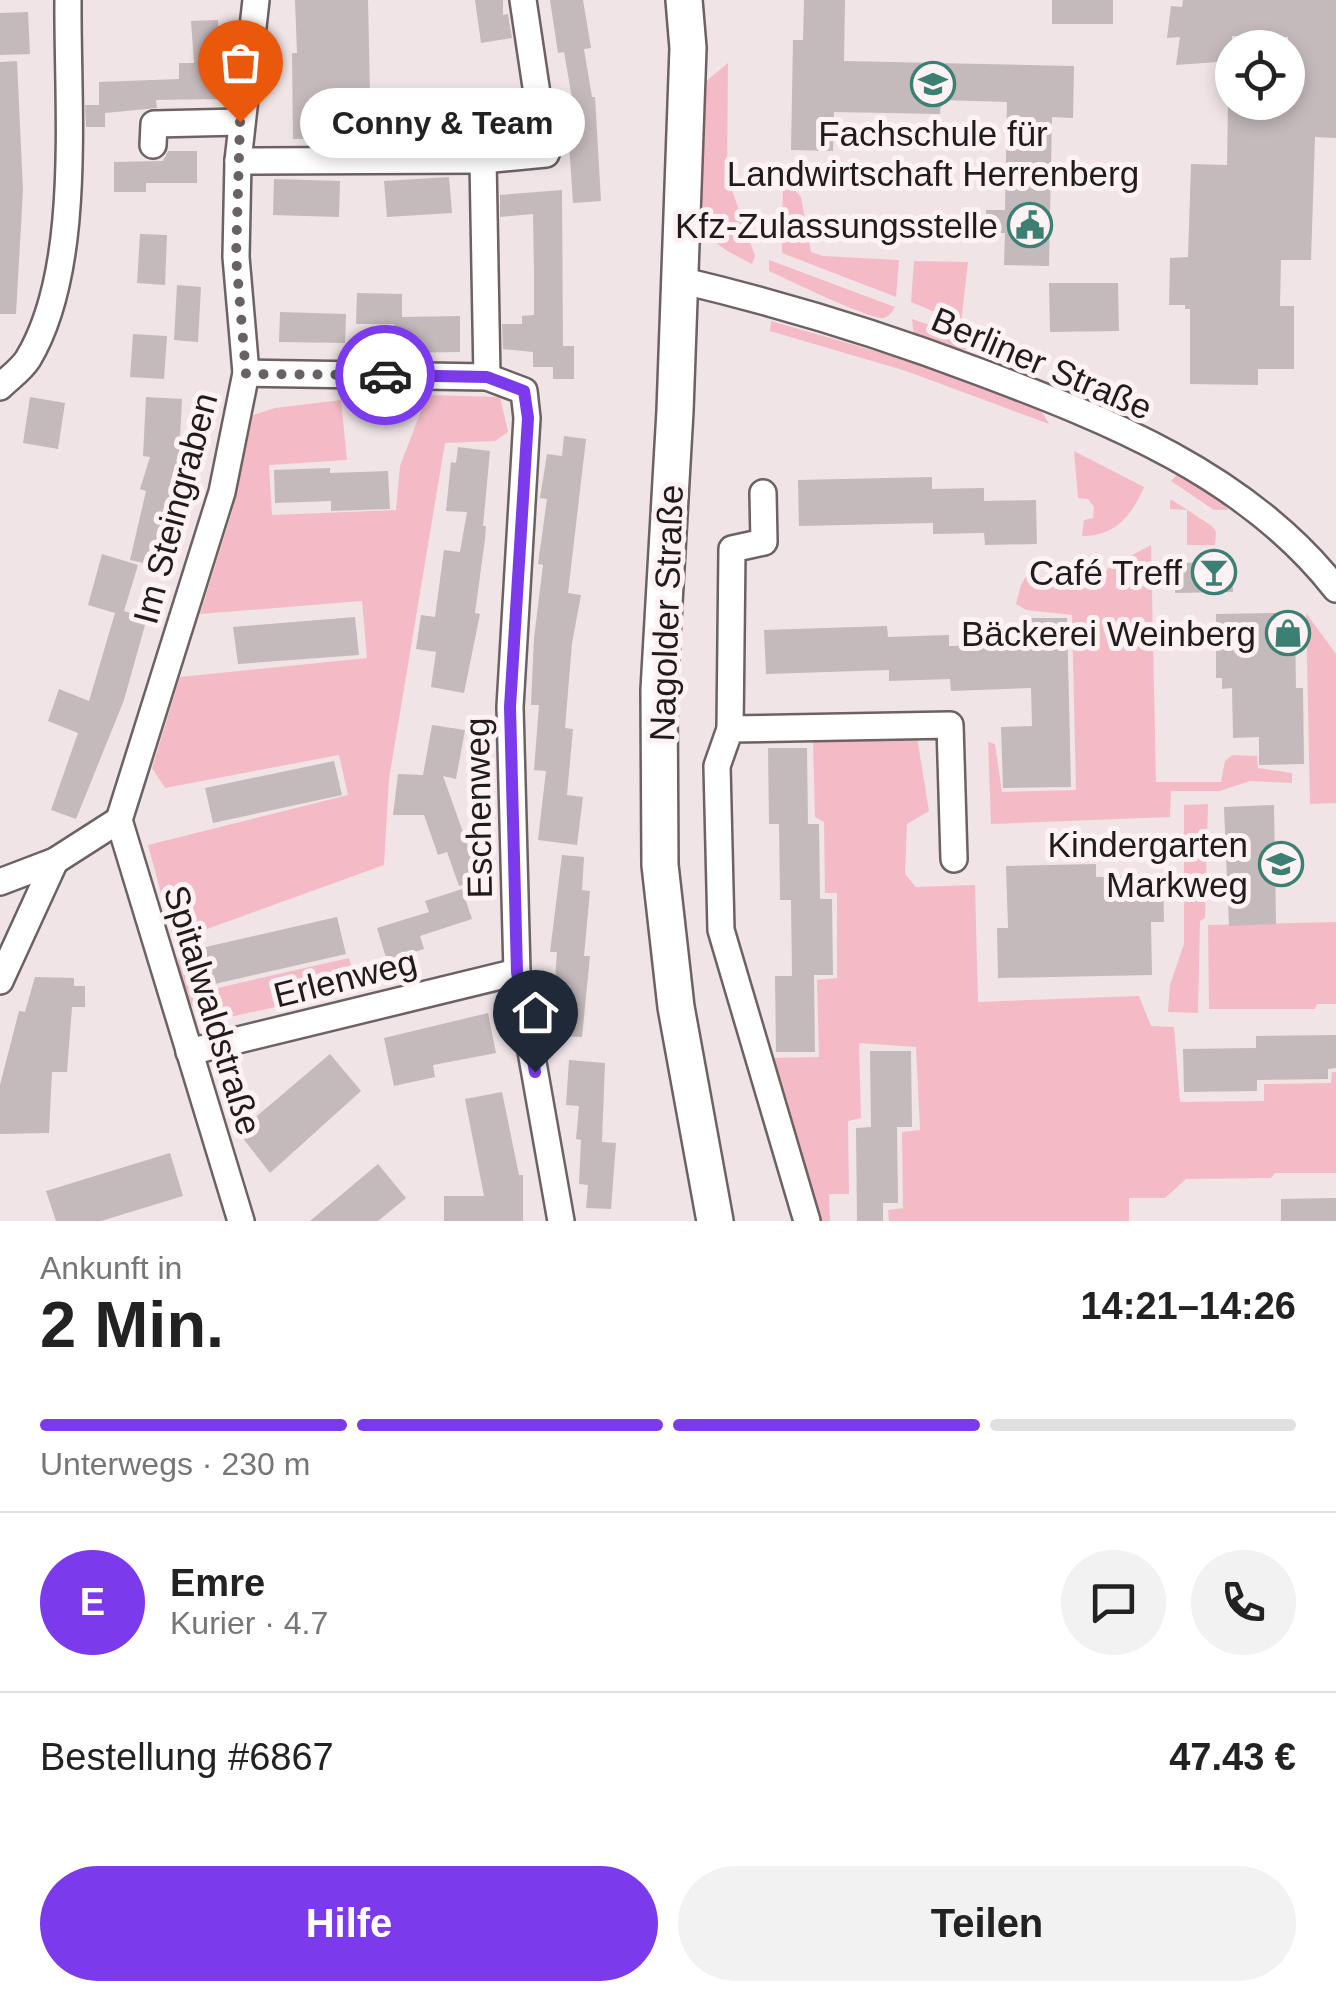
<!DOCTYPE html>
<html lang="de">
<head>
<meta charset="utf-8">
<style>
	body { margin:0; font-family:Helvetica,sans-serif; background:#f2f2f2; color:#222; height:100vh; display:flex; flex-direction:column; font-size:38px; white-space:nowrap }
	* { box-sizing:border-box; margin:0 }
	p { font-size:32px; color:#767676 }
	.icon { flex:none; width:55px; height:55px; fill:none; stroke:currentColor; stroke-width:2; stroke-linecap:round; stroke-linejoin:round }
	.map { position:relative; height:1221px; overflow:hidden }
	.panel { display:flex; flex-direction:column; background:#fff; flex:1 }
	.panel>* { flex:none }
	.fabs { position:absolute; left:1215px; top:30px; display:grid; gap:20px }
	.fabs a { display:grid; place-items:center; width:90px; height:90px; border-radius:50%; background:#fff; box-shadow:0 5px 15px #0003; font-size:50px }
	.pin { position:absolute; display:grid; place-items:center; width:85px; height:85px; color:#fff; margin:-102px -42px; border-radius:50% 50% 50% 0; rotate:-45deg; box-shadow:0 0 10px #0007 }
	.pin .icon { rotate:45deg }
	.courier { position:absolute; display:grid; place-items:center; width:100px; height:100px; margin:-50px; border:8px solid #7c3aed; border-radius:50%; background:#fff; color:#222; box-shadow:0 2px 12px #0007 }
	.bubble { position:absolute; height:70px; border-radius:35px; background:#fff; box-shadow:0 5px 15px #0003; font-size:32px; font-weight:700; line-height:70px; text-align:center }
	.summary em { font-style:normal; font-weight:700 }
	.summary div { display:flex; flex-direction:column-reverse }
	.summary { display:flex; align-items:center; justify-content:space-between; height:170px; padding:0 40px }
	h1 { font-size:65px; font-weight:700; line-height:75px }
	.bar { display:grid; grid-template-columns:repeat(4,1fr); gap:15px 10px; align-content:center; height:120px; padding:0 40px }
	.bar i { height:12px; border-radius:8px; background:#e0e0e0 }
	.bar .on { background:#7c3aed }
	.bar p { grid-column:span 4 }
	.line { display:flex; align-items:center; gap:25px; padding:0 40px; border-top:2px solid #e0e0e0 }
	.line div { flex:1 }
	.round { display:grid; place-items:center; flex:none; width:105px; height:105px; border-radius:52px; background:#f2f2f2 }
	.cta { display:flex; gap:20px; margin-top:auto; padding:20px 40px }
	.cta a { flex:1; height:115px; border-radius:60px; background:#7c3aed; color:#fff; font-size:40px; font-weight:700; line-height:115px; text-align:center }
	.cta a+a { background:#f2f2f2; color:#222 }
	.map>svg:first-child { display:block }
	.green { fill:#f4bbc7 }
	.building { fill:#c4b9bb }
	.lines { fill:none; stroke-linecap:round; stroke-linejoin:round }
	.minor-casing { stroke:#6c6163; stroke-width:30 }
	.secondary-casing { stroke:#6c6163; stroke-width:40 }
	.minor { stroke:#fff; stroke-width:25 }
	.secondary { stroke:#fff; stroke-width:35 }
	.done { stroke:#696263; stroke-width:10; stroke-dasharray:0 18 }
	.route { stroke:#7c3aed; stroke-width:12 }
	.labels { text-anchor:middle; dominant-baseline:central; stroke-width:10; stroke-linejoin:round; paint-order:stroke }
	.poi-label { font-size:35px; fill:#201c1d; stroke:#fef2f4; text-anchor:end }
	.street-label { font-size:35px; fill:#201c1d; stroke:#fef2f4 }
</style>
</head>
<body>
<div class="map">
<svg width="1336" height="1221" viewBox="0 0 1336 1221">
	<rect width="100%" height="100%" fill="#f0e4e6"/>
	<g class="green">
		<path d="M728,63L727,176L755,256L752,264C735,255 718,248 706,232C685,205 701,118 704,83Z"/>
		<polygon points="783,177 801,197 811,252 823,256 899,260 896,297 782,253"/>
		<path d="M769,260L895,307C892,311 890,316 884,318C870,320 787,279 769,271Z"/>
		<polygon points="914,261 968,262 961,323 911,302"/>
		<polygon points="912,319 976,341 973,350 951,349 914,336"/>
		<polygon points="771,321 903,359 1040,409 1049,424 906,371 770,331"/>
		<polygon points="427,395 500,397 508,432 495,441 445,443 389,779 384,865 174,941 148,845 348,795 339,755 165,788 152,768 180,677 367,658 362,601 200,614 232,512 253,415 275,408 341,400 347,460 269,465 272,515 396,510 400,466"/>
		<path d="M1074,451L1144,487C1131,517 1115,536 1082,536L1084,520L1093,518L1094,507L1088,499L1078,498Z"/>
		<polygon points="1177,475 1219,498 1228,510 1214,510 1171,481"/>
		<polygon points="1170,500 1172,500 1212,526 1216,532 1215,545 1187,545 1187,510 1170,509"/>
		<polygon points="1151,545 1156,782 1221,782 1225,761 1232,755 1257,756 1258,768 1292,773 1292,783 1250,781 1220,791 1171,791 1170,817 991,824 988,742 995,744 1002,792 1076,790 1072,615 1026,610 1016,604 1021,585 1031,568 1049,583 1059,565 1081,566 1103,577 1108,568"/>
		<polygon points="1306,613 1336,654 1336,803 1310,804"/>
		<polygon points="917,737 929,811 907,824 905,874 916,887 975,885 978,1002 1139,996 1151,1026 1174,1027 1180,1102 1264,1101 1264,1084 1331,1083 1332,1072 1336,1072 1336,1173 1275,1173 1271,1178 1186,1179 1165,1198 1129,1198 1129,1221 889,1221 888,1210 903,1208 902,1132 920,1130 916,1047 859,1043 861,1118 848,1121 849,1194 829,1194 830,1221 816,1221 768,1058 819,1057 817,980 837,978 837,893 825,893 824,822 815,817 813,739"/>
		<polygon points="1208,804 1205,918 1200,921 1198,1013 1168,1012 1170,985 1184,944 1184,805"/>
		<polygon points="1336,922 1336,1004 1317,1004 1315,1009 1209,1009 1208,925"/>
		<path d="M190,951L204,991L349,958L359,989L216,1020C184,1011 182,987 178,957Z"/>
	</g>
	<g class="building">
		<polygon points="295,0 368,0 370,96 468,95 470,134 416,137 416,142 374,143 373,137 293,139 292,53 297,53"/>
		<polygon points="475,0 503,0 503,15 508,14 512,38 481,43"/>
		<polygon points="550,0 583,0 591,48 584,49 592,97 595,97 601,201 573,203 566,99 572,98 564,52 558,53"/>
		<polygon points="804,0 845,0 844,61 1074,66 1073,118 1052,117 1049,266 1004,265 1005,233 985,233 986,210 1005,210 1007,102 941,100 940,114 834,112 833,151 791,150 793,40 803,40"/>
		<rect x="1052" y="0" width="61" height="24"/>
		<polygon points="1183,0 1336,0 1336,138 1315,137 1311,260 1281,260 1280,306 1294,306 1294,369 1258,369 1258,385 1190,384 1190,309 1185,309 1185,305 1169,305 1170,258 1188,257 1191,164 1227,165 1228,102 1288,102 1288,37 1232,36 1232,61 1176,65 1180,37 1167,38 1171,6 1182,7"/>
		<polygon points="28,12 30,54 0,55 0,13"/>
		<polygon points="218,20 218,99 156,100 157,108 105,113 105,127 86,127 85,105 99,105 99,82 179,79 179,63 194,63 191,21"/>
		<polygon points="17,61 23,190 16,314 0,314 0,62"/>
		<polygon points="168,151 197,151 197,183 146,183 146,192 114,192 114,162 163,161"/>
		<polygon points="449,177 452,213 387,217 384,181"/>
		<polygon points="274,179 340,181 339,217 273,215"/>
		<polygon points="562,190 563,346 574,346 574,379 553,379 553,367 533,367 533,352 503,349 502,324 522,324 522,316 534,315 534,274 533,214 500,217 500,195"/>
		<polygon points="140,234 167,235 165,285 137,283"/>
		<polygon points="1049,283 1118,283 1119,331 1050,332"/>
		<polygon points="177,285 201,287 198,342 174,340"/>
		<polygon points="357,293 402,294 402,317 460,316 460,352 395,353 394,324 356,324"/>
		<polygon points="280,312 346,314 345,343 279,342"/>
		<polygon points="133,334 167,336 164,379 130,377"/>
		<polygon points="30,397 65,403 58,449 23,443"/>
		<polygon points="146,397 182,399 177,491 175,490 158,566 130,560 146,491 140,489 150,457 143,456"/>
		<polygon points="564,436 586,439 568,593 581,595 572,643 565,728 573,729 567,795 583,797 577,845 538,840 546,771 534,770 539,705 531,705 534,638 543,565 538,564 547,499 540,498 547,454 562,456"/>
		<polygon points="458,447 490,451 483,526 486,526 485,539 475,613 480,614 464,693 431,687 436,652 416,649 421,615 435,617 444,550 460,552 467,512 446,511 451,462 456,463"/>
		<polygon points="330,468 330,473 388,471 390,509 331,511 331,501 275,503 274,470"/>
		<polygon points="932,477 932,489 984,488 984,501 1036,500 1037,544 985,545 984,533 933,534 933,523 799,526 798,480"/>
		<polygon points="102,554 138,565 124,611 147,618 124,700 76,819 51,810 78,733 48,721 59,689 89,701 115,613 88,605"/>
		<polygon points="1232,562 1233,592 1175,593 1174,563"/>
		<polygon points="1277,613 1277,625 1295,625 1296,688 1303,688 1304,764 1259,765 1259,737 1233,738 1232,688 1222,689 1222,678 1216,678 1216,614"/>
		<polygon points="355,617 359,655 238,664 233,627"/>
		<polygon points="1029,618 1067,618 1071,787 1003,788 1001,727 1032,726 1031,688 951,691 950,679 889,681 889,670 766,674 764,630 887,626 888,637 949,635 949,646 1029,644"/>
		<polygon points="432,725 465,730 456,779 443,776 480,880 459,886 447,852 438,855 424,815 393,815 398,774 423,775"/>
		<polygon points="768,748 807,748 808,824 819,824 820,899 832,899 833,975 814,975 815,1052 776,1052 775,976 792,976 791,900 780,900 779,824 769,824"/>
		<polygon points="334,761 342,795 213,823 205,788"/>
		<polygon points="1274,805 1276,924 1229,926 1224,807"/>
		<polygon points="562,855 584,857 582,890 590,891 584,956 590,956 582,1037 560,1036 561,1009 553,1008 557,952 550,952"/>
		<polygon points="1096,864 1096,877 1163,876 1164,922 1151,922 1152,975 998,978 997,928 1008,928 1006,866"/>
		<polygon points="462,889 472,919 420,936 424,949 387,961 377,928 429,912 425,901"/>
		<polygon points="337,917 346,954 206,986 197,949"/>
		<polygon points="35,977 74,978 74,986 85,986 85,1007 72,1007 67,1072 52,1072 49,1133 0,1134 0,1085 19,1011 25,1012"/>
		<polygon points="488,1013 496,1053 433,1065 435,1077 394,1086 384,1038"/>
		<polygon points="1336,1035 1336,1068 1328,1069 1328,1079 1257,1080 1257,1091 1184,1092 1183,1049 1256,1048 1256,1036"/>
		<polygon points="870,1051 911,1051 912,1127 897,1127 898,1203 883,1203 883,1221 857,1221 856,1128 871,1127"/>
		<polygon points="330,1054 361,1091 270,1173 238,1132"/>
		<polygon points="569,1060 605,1063 602,1142 616,1143 611,1209 586,1208 588,1185 579,1184 581,1140 576,1139 579,1106 566,1105"/>
		<polygon points="502,1092 519,1175 523,1175 523,1221 444,1221 444,1196 484,1196 465,1099"/>
		<polygon points="170,1153 183,1196 101,1221 56,1221 46,1191"/>
		<polygon points="378,1164 406,1198 378,1221 310,1221"/>
		<polygon points="1336,1198 1336,1221 1281,1221 1281,1199"/>
	</g>
	<g class="lines">
		<defs>
			<g id="minor">
				<polyline points="153,145 154,124 240,122"/>
				<polyline points="238,161 483,160"/>
				<path d="M680,280C781,304 880,334 977,371C1108,420 1247,475 1336,589"/>
				<polyline points="246,373 487,377 524,391 527,418 510,707 517,972 561,1221"/>
				<polyline points="487,377 483,160 546,154 523,0"/>
				<path d="M0,387C9,378 21,370 28,359C83,268 67,106 68,0"/>
				<polyline points="730,729 732,549 764,542 763,493"/>
				<polyline points="119,820 241,1221"/>
				<polyline points="0,882 55,861 119,820 222,492 246,373 236,257 238,161 256,0"/>
				<polyline points="0,981 55,861"/>
				<polyline points="189,1052 517,972"/>
				<polyline points="807,1221 721,930 717,766 730,729 950,725 954,859"/>
			</g>
			<polyline id="secondary" points="684,0 688,48 675,411 659,690 660,865 676,1007 715,1221"/>
		</defs>
		<use href="#minor" class="minor-casing"/>
		<use href="#secondary" class="secondary-casing"/>
		<use href="#minor" class="minor"/>
		<use href="#secondary" class="secondary"/>
	</g>
	<g class="lines">
		<polyline class="done" points="240,122 236,257 246,374 385,375"/>
		<polyline class="route" points="385,375 487,377 524,391 528,418 510,707 517,972 535,1072"/>
	</g>
	<defs>
		<symbol id="university-ring" viewBox="-11 -11 22 22"><circle r="9.5" fill="#fef2f4" stroke="#3c8073" stroke-width="1.5"/><path d="M0-5L7-2L0 1L-7-2ZM-4 1L0 2.5L4 1V4Q0 6-4 4Z" fill="#3c8073"/></symbol>
		<symbol id="civic-ring" viewBox="-11 -11 22 22"><circle r="9.5" fill="#fef2f4" stroke="#3c8073" stroke-width="1.5"/><path d="M-.6-6.5H3V-4.5H.6V-3L4-1V1h2V6H-6V1h2V-1L-.6-3ZM-1.2 2.5V6h2.4V2.5Z" fill="#3c8073"/></symbol>
		<symbol id="bar-ring" viewBox="-11 -11 22 22"><circle r="9.5" fill="#fef2f4" stroke="#3c8073" stroke-width="1.5"/><path d="M-6-5H6L.8 .8V4.5H3.5V6h-7V4.5H-.8V.8Z" fill="#3c8073"/></symbol>
		<symbol id="shop-ring" viewBox="-11 -11 22 22"><circle r="9.5" fill="#fef2f4" stroke="#3c8073" stroke-width="1.5"/><path d="M-5-2.5h2.3a2.7 3.5 0 0 1 5.4 0H5L5.5 6h-11ZM-1.5-2.5h3a1.5 2.3 0 0 0-3 0Z" fill="#3c8073"/></symbol>
		<symbol id="school-ring" viewBox="-11 -11 22 22"><circle r="9.5" fill="#fef2f4" stroke="#3c8073" stroke-width="1.5"/><path d="M0-5L7-2L0 1L-7-2ZM-4 1L0 2.5L4 1V4Q0 6-4 4Z" fill="#3c8073"/></symbol>
	</defs>
	<g fill-rule="evenodd">
		<use href="#university-ring" x="908" y="59" width="50" height="50"/>
		<use href="#civic-ring" x="1005" y="200" width="50" height="50"/>
		<use href="#bar-ring" x="1189" y="547" width="50" height="50"/>
		<use href="#shop-ring" x="1263" y="608" width="50" height="50"/>
		<use href="#school-ring" x="1256" y="839" width="50" height="50"/>
	</g>
	<g class="labels">
		<g class="poi-label">
			<text x="933" y="133" text-anchor="middle">Fachschule für<tspan x="933" dy="40">Landwirtschaft Herrenberg</tspan></text>
			<text x="998" y="225">Kfz-Zulassungsstelle</text>
			<text x="1182" y="572">Café Treff</text>
			<text x="1256" y="633">Bäckerei Weinberg</text>
			<text x="1248" y="844">Kindergarten<tspan x="1248" dy="40">Markweg</tspan></text>
		</g>
		<g class="street-label">
			<text transform="translate(1042 363) rotate(23)">Berliner Straße</text>
			<text transform="translate(175 508) rotate(-75)">Im Steingraben</text>
			<text transform="translate(666 613) rotate(-88)">Nagolder Straße</text>
			<text transform="translate(478 808) rotate(-91)">Eschenweg</text>
			<text transform="translate(345 978) rotate(-14)">Erlenweg</text>
			<text transform="translate(213 1010) rotate(73)">Spitalwaldstraße</text>
		</g>
	</g>
</svg>
<div class="fabs">
<a><svg class="icon" aria-label="locate" viewBox="0 0 24 24"><circle cx="12" cy="12" r="6"/><path d="M12 2v4M12 18v4M2 12h4M18 12h4"/></svg></a>
</div>
<div class="pin" style="left:240px;top:122px;background:#ea580c"><svg class="icon" aria-label="bag" viewBox="0 0 24 24"><path d="M5 8h14l-1 12H6zM9 8a3 3 0 0 1 6 0"/></svg></div>
<div class="pin" style="left:535px;top:1072px;background:#1f2937"><svg class="icon" aria-label="home" viewBox="0 0 24 24"><path d="M3 11l9-7 9 7M6 9v11h12V9"/></svg></div>
<div class="courier" style="left:385px;top:375px"><svg class="icon" aria-label="car" viewBox="0 0 24 24"><path d="M5 17H2v-5l4-1 3-4h7l3 4 3 1v5h-3M9 17h6M6 11h13"/><circle cx="7" cy="17" r="2"/><circle cx="17" cy="17" r="2"/></svg></div>
<div class="bubble" style="left:300px;top:88px;width:285px">Conny &amp; Team</div>
</div>
<section class="panel">
<div class="summary"><div><h1>2 Min.</h1><p>Ankunft in</p></div><em>14:21–14:26</em></div>
<div class="bar"><i class="on"></i><i class="on"></i><i class="on"></i><i></i><p>Unterwegs · 230 m</p></div>
<div class="line" style="height:180px"><b class="round" style="background:#7c3aed;color:#fff">E</b><div><b>Emre</b><p>Kurier · 4.7</p></div><a class="round"><svg class="icon" aria-label="chat" viewBox="0 0 24 24"><path d="M4 5h16v11H9l-5 4z"/></svg></a><a class="round"><svg class="icon" aria-label="phone" viewBox="0 0 24 24"><path d="M5 4h4l2 5-3 2q2 4 5 5l2-3 5 2v4C11 20 4 13 5 4z"/></svg></a></div>
<div class="line" style="height:130px"><div>Bestellung #6867</div><b>47.43 €</b></div>
<div class="cta"><a>Hilfe</a><a>Teilen</a></div>
</section>
</body>
</html>
